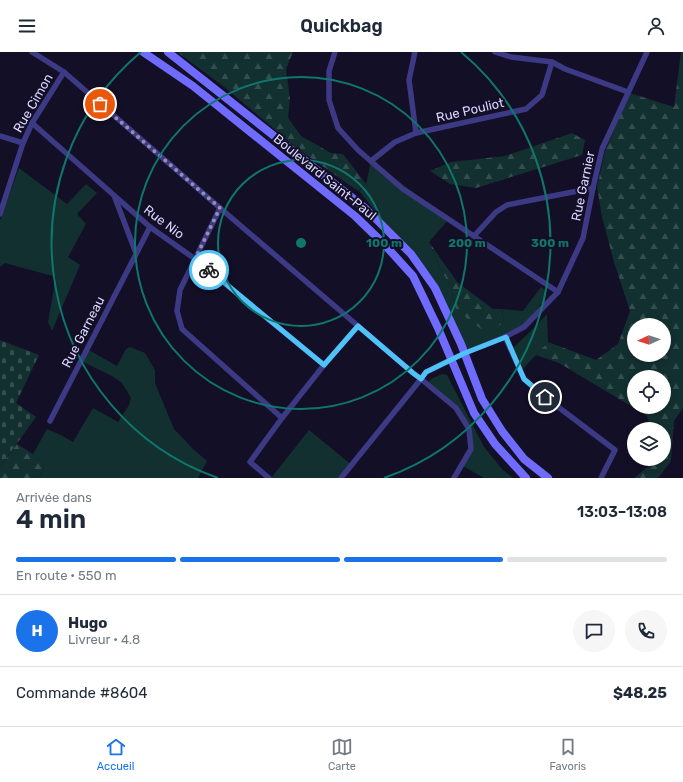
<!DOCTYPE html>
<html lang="fr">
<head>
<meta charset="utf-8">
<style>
	body { margin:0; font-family:Rubik,sans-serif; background:#f6f6f7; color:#1f2937; height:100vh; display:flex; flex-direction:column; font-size:15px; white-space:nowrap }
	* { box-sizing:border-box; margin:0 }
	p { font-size:13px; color:#747a83 }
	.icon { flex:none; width:22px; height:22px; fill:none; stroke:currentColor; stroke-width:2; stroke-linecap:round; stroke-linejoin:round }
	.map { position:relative; height:426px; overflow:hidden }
	.details { display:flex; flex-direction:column; background:#fff; flex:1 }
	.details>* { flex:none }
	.needle { width:26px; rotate:267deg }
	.fabs { position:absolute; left:627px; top:266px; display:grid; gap:8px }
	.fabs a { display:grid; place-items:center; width:44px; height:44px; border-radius:50%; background:#fff; box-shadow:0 2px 6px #0003; font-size:20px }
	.pin { position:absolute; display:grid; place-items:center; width:34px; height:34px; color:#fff; margin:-17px; border:2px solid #fff; border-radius:50%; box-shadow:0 1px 4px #0007 }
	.courier { position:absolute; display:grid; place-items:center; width:40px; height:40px; margin:-20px; border:3px solid #4fc3f7; border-radius:50%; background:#fff; color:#222; box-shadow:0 1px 5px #0007 }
	.overview em { font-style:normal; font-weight:600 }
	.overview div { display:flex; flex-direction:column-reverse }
	.overview { display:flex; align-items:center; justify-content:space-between; height:68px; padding:0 16px }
	h1 { font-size:26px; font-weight:600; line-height:30px }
	.bar { display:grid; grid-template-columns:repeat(4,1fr); gap:6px 4px; align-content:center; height:48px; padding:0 16px }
	.bar i { height:5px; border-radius:3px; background:#e0e1e3 }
	.bar .on { background:#1a73e8 }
	.bar p { grid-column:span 4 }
	.line { display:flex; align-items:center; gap:10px; padding:0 16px; border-top:1px solid #e0e1e3 }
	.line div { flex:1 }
	.round { display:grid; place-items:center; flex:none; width:42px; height:42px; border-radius:21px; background:#f6f6f7 }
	header { display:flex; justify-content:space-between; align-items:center; height:52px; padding:0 16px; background:#fff; font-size:18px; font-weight:600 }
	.tabs { display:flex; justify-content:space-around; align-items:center; height:56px; border-top:1px solid #e0e1e3; background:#fff; font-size:11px; color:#747a83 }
	.tabs a { display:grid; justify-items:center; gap:2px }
	.tabs .on { color:#1a73e8 }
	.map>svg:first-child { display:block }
	.green { fill:#12302f }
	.forest { fill:url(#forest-firs); fill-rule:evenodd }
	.cemetery { fill:url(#cemetery-stones) }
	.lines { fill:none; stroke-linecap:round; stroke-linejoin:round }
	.street { stroke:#3d3a85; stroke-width:5.5 }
	.secondary { stroke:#6f6bff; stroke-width:8 }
	.done { stroke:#948fb3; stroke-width:4; stroke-dasharray:0 7.2 }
	.route { stroke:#4fc3f7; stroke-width:5 }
	.ring { fill:none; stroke:#0f766e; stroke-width:2 }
	.labels { text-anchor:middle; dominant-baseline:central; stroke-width:4; stroke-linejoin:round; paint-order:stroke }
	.street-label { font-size:13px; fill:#d9d4ff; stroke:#130f26 }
	.centre { fill:#0f766e; stroke:#130f26; stroke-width:2 }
	.ring-label { font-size:12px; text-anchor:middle; font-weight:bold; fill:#0f766e; stroke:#130f26; stroke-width:4; stroke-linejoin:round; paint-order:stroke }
</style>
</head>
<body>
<header><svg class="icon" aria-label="menu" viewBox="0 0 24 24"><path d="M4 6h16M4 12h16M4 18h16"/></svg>Quickbag<svg class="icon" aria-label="person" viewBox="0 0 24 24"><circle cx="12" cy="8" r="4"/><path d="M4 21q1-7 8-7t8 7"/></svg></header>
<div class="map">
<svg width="683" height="426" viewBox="0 0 683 426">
	<defs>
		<pattern id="forest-firs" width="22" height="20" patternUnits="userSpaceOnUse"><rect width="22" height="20" fill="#12302f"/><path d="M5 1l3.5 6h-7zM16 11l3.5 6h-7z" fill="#344d4e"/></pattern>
		<pattern id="cemetery-stones" width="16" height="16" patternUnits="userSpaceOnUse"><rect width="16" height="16" fill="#12302f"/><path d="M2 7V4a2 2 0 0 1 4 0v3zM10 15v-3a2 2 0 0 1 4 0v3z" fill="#344d4e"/></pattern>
	</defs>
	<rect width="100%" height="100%" fill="#130f26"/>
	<g class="green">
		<path d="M371,109L449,167L429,190L441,218L451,235L456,258L504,271L502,257L523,259L541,235L546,239C547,247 543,250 538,256C532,263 526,271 518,276C504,286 485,291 469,297L464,296L444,251L388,175L359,139L366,132Z"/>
		<polygon points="19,116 67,152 86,132 97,141 77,162 86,172 68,205 80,213 52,279 48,270 56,225 5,211 0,215 0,168"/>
		<polygon points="547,262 548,290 522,318 512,297 536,274"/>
		<polygon points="130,295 145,301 155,318 155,331 174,377 193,397 207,409 198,426 39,426 45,414 33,402 47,377 61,383 73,390 93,356 118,370 129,353 131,346 122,331 112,324 81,309 87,297 117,314 126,297"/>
		<polygon points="442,322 447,323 484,395 502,417 513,426 484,426 461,413 471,397 469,377 456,356 428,331 431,327"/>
		<polygon points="309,378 353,414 343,426 271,426"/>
	</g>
	<g class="forest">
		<polygon points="177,0 293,0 286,17 290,47 288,66 301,84 331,101 343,102 366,132 358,139 298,97 223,34"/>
		<path d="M681,0H683V356L674,369L671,409L658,426H634L650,413L651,407H664V377H653L646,363L559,311L536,303L548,290L596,308L618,292L630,259L614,210L602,165L597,135L605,99L630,41L674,55ZM634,273H664V303H634ZM634,325H664V355H634Z"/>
		<polygon points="572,81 585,88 582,103 476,136 450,132 430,119 451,110 505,104"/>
		<polygon points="429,190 457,230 493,257 502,257 504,271 485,280 456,258 451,235 441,218"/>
		<polygon points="17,392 33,402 45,414 39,426 0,426 0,415"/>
	</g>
	<polygon class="cemetery" points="0,288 39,303 16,351 36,365 0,415"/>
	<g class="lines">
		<g class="street">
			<polyline points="32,0 64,20 220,156 413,321 421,327 456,356 469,377 471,397 454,426"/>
			<polyline points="335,0 329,19 329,48 338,76 358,98 403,137 558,240"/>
			<polyline points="415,0 409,28 416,81"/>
			<polyline points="495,0 511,5 552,10 565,17 628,40"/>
			<polyline points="32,71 150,175 195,207 324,313"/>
			<polyline points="0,84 23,91"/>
			<polyline points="371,109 395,90 416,81 526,57 542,43 552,10"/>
			<polyline points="115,146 136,201"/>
			<polyline points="220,156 180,238 177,259 182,277 282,366"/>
			<polyline points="0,162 23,91 32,71 64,20"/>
			<polyline points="474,184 496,160 507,153 593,136"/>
			<polyline points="505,285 524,327 545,345 615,398 601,426"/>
			<polyline points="50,369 150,175"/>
			<polyline points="269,426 250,410 282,366 324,313 358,274"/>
			<polyline points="341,426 421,327 426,320 465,301 505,285 524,275 558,240 583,186 593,136 602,97 647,0"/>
		</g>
		<g class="secondary">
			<polyline points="143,0 193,34 355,164 384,192 413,224 438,276 474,361 495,392 526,426"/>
			<polyline points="168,0 365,156 411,202 435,236 461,292 482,347 502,379 524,407 548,426"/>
		</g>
	</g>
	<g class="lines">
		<polyline class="done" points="100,52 220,156 195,207 209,218"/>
		<polyline class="route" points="209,218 324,313 358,274 413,321 421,327 426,320 465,301 506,285 524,327 545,345"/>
	</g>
	<g class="ring">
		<circle cx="301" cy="191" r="83"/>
		<circle cx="301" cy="191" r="166"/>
		<path d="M218 426A249 249 0 0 1 141 0M461 0A249 249 0 0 1 384 426"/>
	</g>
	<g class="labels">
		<g class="street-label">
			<text transform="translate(33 51) rotate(-60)">Rue Cimon</text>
			<text transform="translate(470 58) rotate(-13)">Rue Pouliot</text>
			<text transform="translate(325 125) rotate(39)">Boulevard Saint-Paul</text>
			<text transform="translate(583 134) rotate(-78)">Rue Garnier</text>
			<text transform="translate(164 170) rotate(37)">Rue Nio</text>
			<text transform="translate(83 280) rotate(-63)">Rue Garneau</text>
		</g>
	</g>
	<circle cx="301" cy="191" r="6" class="centre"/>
	<g class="ring-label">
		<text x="384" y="195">100 m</text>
		<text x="467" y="195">200 m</text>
		<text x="550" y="195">300 m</text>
	</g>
</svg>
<div class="fabs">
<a><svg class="needle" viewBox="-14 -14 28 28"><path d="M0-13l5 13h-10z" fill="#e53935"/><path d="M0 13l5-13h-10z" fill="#747a83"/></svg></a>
<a><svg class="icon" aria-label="locate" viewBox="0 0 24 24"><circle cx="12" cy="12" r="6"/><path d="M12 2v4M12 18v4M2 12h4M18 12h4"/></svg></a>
<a><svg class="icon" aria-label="layers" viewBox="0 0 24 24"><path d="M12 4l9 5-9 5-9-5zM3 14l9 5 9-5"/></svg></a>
</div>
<div class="pin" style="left:100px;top:52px;background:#ea580c"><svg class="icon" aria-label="bag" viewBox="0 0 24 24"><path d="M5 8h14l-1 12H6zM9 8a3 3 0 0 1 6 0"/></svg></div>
<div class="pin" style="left:545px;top:345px;background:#1f2937"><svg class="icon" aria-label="home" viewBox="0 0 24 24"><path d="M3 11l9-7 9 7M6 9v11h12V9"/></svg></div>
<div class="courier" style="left:209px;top:218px"><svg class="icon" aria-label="bike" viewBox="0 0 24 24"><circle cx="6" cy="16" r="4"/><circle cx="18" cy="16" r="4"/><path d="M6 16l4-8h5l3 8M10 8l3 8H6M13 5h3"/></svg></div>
</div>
<section class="details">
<div class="overview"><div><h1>4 min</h1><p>Arrivée dans</p></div><em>13:03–13:08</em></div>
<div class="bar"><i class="on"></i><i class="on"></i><i class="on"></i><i></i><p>En route · 550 m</p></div>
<div class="line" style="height:72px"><b class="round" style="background:#1a73e8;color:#fff">H</b><div><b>Hugo</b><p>Livreur · 4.8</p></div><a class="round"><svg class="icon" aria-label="chat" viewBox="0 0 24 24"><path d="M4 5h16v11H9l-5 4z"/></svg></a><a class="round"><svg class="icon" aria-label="phone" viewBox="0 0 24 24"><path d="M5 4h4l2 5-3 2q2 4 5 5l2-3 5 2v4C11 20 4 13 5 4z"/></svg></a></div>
<div class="line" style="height:52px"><div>Commande #8604</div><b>$48.25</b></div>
</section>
<nav class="tabs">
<a class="on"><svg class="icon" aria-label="home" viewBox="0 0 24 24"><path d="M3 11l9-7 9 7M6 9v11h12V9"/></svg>Accueil</a>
<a><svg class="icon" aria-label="map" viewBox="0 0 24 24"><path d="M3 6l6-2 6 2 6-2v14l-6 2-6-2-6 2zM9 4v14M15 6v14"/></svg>Carte</a>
<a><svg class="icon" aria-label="saved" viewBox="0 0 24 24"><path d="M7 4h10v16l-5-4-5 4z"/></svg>Favoris</a>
</nav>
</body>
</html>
